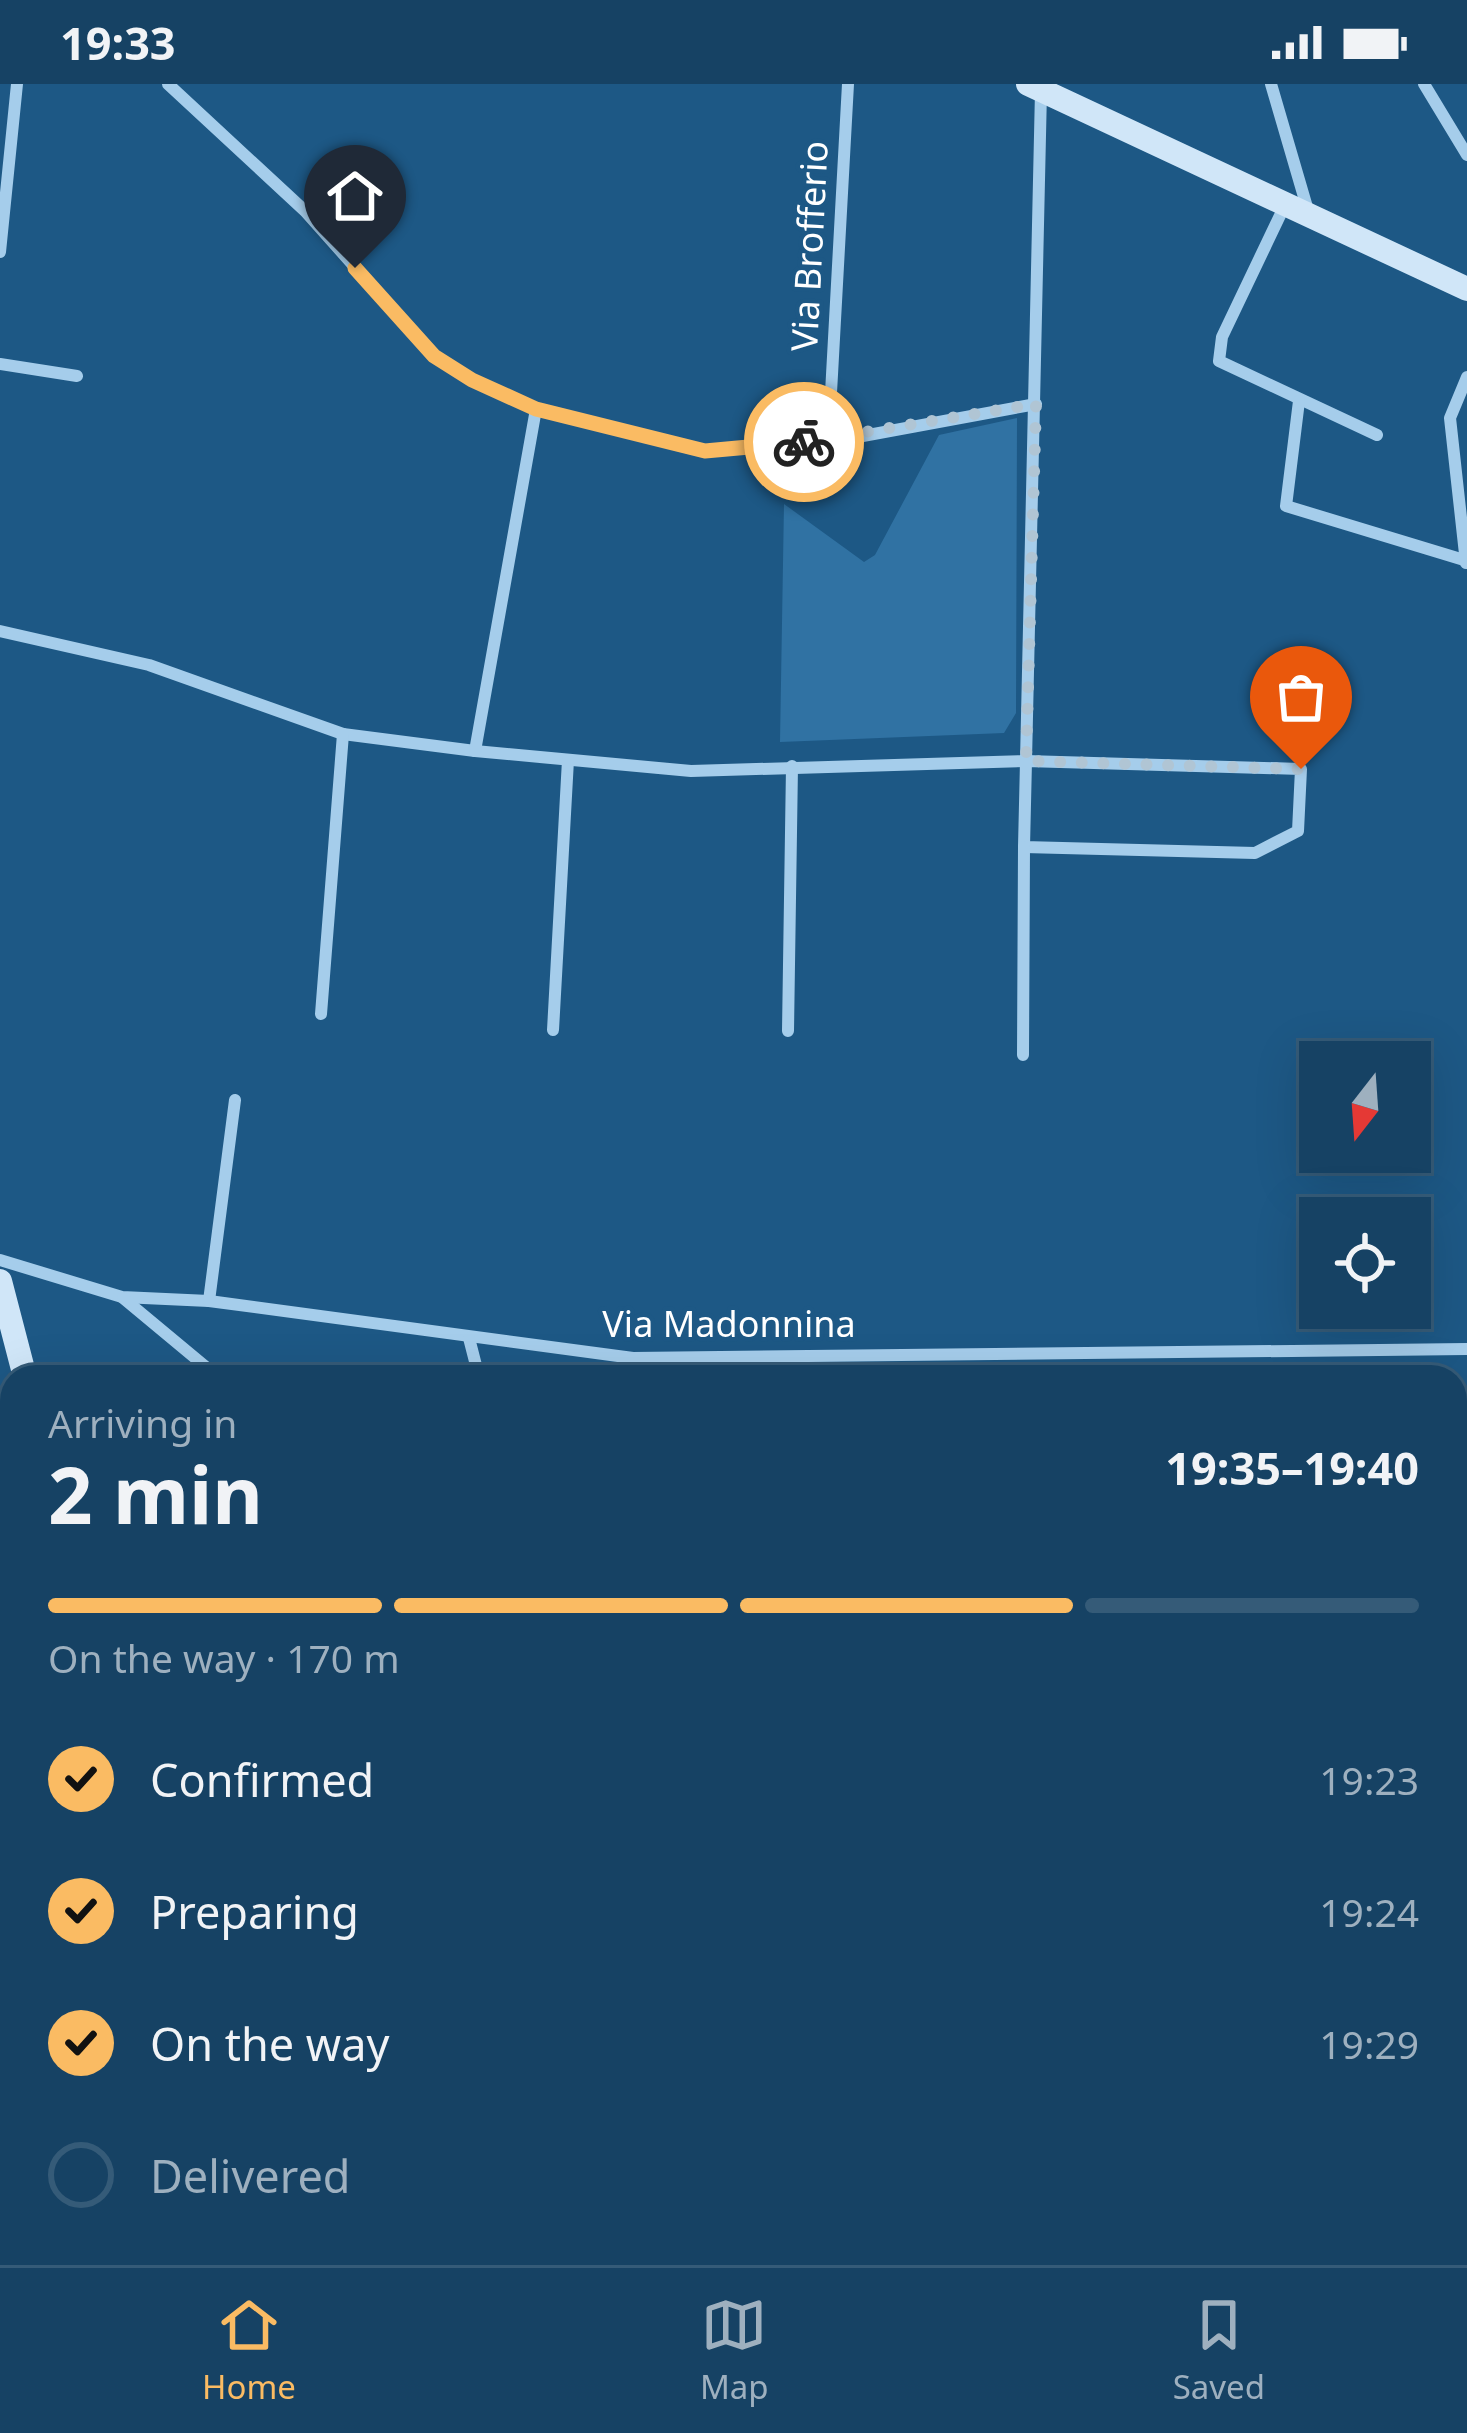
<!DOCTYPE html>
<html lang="en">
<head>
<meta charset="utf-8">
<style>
	body { margin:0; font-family:"Noto Sans",sans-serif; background:#1f496a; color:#f1f3f6; height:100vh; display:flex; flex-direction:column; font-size:45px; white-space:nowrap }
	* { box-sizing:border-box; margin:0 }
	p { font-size:39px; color:#9eb0bf }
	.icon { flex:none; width:66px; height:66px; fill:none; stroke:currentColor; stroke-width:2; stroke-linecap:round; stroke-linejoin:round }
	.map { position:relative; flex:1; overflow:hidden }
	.details { position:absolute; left:0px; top:1281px; width:1467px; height:900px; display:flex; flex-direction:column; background:#164264; border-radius:36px 36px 0 0; box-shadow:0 12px 48px #0002,0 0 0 3px #355b78 }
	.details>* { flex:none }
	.needle { width:78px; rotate:197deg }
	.tools { position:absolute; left:1299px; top:957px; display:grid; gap:24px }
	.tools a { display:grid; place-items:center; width:132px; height:132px; border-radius:0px; background:#164264; box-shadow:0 12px 48px #0002,0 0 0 3px #355b78; font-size:60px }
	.pin { position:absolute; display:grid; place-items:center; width:102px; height:102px; color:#fff; margin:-123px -51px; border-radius:50% 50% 50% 0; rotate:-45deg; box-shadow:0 0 12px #0007 }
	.pin .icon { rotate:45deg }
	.courier { position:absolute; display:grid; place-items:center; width:120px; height:120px; margin:-60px; border:9px solid #fabb63; border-radius:50%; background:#fff; color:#222; box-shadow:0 3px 15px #0007 }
	.overview em { font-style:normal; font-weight:700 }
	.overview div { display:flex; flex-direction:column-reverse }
	.overview { display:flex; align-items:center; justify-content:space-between; height:204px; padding:0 48px }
	h1 { font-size:78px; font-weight:700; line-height:90px }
	.bar { display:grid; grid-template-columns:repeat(4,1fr); gap:18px 12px; align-content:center; height:144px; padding:0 48px }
	.bar i { height:15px; border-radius:9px; background:#355b78 }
	.bar .active { background:#fabb63 }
	.bar p { grid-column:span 4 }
	ol { padding:0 48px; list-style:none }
	li { display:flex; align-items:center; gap:36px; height:132px }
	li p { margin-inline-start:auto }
	li .icon { padding:12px; border-radius:50%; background:#fabb63; color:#111; stroke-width:4 }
	li:last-child { color:#9eb0bf }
	li i { width:66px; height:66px; border:6px solid #355b78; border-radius:50% }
	.status { display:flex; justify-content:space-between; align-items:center; height:84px; padding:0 60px; background:#164264; direction:ltr }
	.status svg { height:33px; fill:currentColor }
	.tabs { display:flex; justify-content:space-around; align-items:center; height:168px; border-top:3px solid #355b78; background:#164264; font-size:33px; color:#9eb0bf }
	.tabs a { display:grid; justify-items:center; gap:6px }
	.tabs .active { color:#fabb63 }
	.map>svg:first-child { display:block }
	.green { fill:#3072a3 }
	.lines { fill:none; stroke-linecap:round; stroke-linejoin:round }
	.street { stroke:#a5cdeb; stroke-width:12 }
	.secondary { stroke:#d0e6f8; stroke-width:24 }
	.done { stroke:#b0c5d4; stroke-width:12; stroke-dasharray:0 21.6 }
	.route { stroke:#fabb63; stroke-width:15 }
	.labels { text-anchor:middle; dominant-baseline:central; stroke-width:9; stroke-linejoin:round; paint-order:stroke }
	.street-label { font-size:36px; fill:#fff; stroke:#1d5885 }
</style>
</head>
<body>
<div class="status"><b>19:33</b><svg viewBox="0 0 49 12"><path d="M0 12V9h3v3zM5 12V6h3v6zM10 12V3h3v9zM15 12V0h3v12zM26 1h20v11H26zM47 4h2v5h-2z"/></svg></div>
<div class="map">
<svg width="1467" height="2181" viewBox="0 0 1467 2181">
	<rect width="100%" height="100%" fill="#1d5885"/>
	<polygon class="green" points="1017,334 1016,629 1004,649 780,658 784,420 864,478 875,471 939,351"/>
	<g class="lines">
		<g class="street">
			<polyline points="168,0 305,127 434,272 472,296 536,325 705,367 852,354 1036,320"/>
			<polyline points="1271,0 1309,130"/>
			<polyline points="1424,0 1467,71"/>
			<polyline points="1285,121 1222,253 1219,277 1377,351"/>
			<polyline points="0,168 17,0"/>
			<polyline points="0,280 77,292"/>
			<polyline points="1299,317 1286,422 1464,476"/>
			<polyline points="830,327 848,0"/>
			<polyline points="1466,479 1450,334 1467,293"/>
			<polyline points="0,547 149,581 343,650 475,667 691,687 1026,677 1041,7"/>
			<polyline points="475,667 536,325"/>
			<polygon points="1026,677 1301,685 1298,747 1255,769 1024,763"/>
			<polyline points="321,930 343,650"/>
			<polyline points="553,946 568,676"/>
			<polyline points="788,947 792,682"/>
			<polyline points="1023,971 1024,763"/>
			<polyline points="0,1176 122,1213 209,1217 633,1274 1467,1265"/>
			<polyline points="123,1214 218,1293"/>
			<polyline points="209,1217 235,1016"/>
			<polyline points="469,1254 479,1293"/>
			<polyline points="0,1661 12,1658"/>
			<polyline points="0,1995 12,1988"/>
			<polyline points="0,2085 12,2104"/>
			<polyline points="641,2169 644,2181"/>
			<polyline points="91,2181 102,2169"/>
		</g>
		<g class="secondary">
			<polyline points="1028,0 1467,205"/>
			<polyline points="0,1197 25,1293"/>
			<polyline points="256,2169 259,2181"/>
		</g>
	</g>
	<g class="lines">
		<polyline class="done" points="804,358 1036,320 1026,677 1301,685"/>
		<polyline class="route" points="355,184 434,272 472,296 536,325 705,367 804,358"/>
	</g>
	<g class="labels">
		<g class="street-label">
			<text transform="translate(809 162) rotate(-87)">Via Brofferio</text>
			<text x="729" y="1239">Via Madonnina</text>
		</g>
	</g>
</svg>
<div class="tools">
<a><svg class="needle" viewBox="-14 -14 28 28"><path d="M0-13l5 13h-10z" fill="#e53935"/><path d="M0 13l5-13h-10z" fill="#9eb0bf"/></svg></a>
<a><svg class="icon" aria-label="locate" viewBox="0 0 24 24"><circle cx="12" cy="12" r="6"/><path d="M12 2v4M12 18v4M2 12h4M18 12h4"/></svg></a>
</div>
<div class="pin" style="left:1301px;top:685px;background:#ea580c"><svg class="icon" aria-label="bag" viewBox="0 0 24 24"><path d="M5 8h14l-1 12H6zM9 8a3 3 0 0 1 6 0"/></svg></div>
<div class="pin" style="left:355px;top:184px;background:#1f2937"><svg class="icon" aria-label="home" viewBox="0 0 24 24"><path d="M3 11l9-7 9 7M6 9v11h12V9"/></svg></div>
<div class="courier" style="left:804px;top:358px"><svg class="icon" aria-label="bike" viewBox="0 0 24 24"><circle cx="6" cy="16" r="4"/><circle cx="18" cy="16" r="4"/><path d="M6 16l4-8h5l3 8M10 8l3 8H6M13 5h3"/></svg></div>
<section class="details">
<div class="overview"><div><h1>2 min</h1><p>Arriving in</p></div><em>19:35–19:40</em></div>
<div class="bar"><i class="active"></i><i class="active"></i><i class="active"></i><i></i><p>On the way · 170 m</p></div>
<ol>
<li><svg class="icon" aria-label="check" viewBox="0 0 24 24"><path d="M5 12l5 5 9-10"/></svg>Confirmed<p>19:23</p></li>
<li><svg class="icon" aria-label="check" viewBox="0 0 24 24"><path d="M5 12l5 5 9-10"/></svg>Preparing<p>19:24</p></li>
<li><svg class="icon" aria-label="check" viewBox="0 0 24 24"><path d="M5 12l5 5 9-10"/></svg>On the way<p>19:29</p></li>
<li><i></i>Delivered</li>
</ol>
</section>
</div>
<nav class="tabs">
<a class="active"><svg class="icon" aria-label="home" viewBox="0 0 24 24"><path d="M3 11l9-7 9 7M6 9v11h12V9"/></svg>Home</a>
<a><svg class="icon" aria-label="map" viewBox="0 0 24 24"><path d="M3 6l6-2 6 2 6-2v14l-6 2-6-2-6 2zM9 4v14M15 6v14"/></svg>Map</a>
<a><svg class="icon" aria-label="saved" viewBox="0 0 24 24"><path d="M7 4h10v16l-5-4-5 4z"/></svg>Saved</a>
</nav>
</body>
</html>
